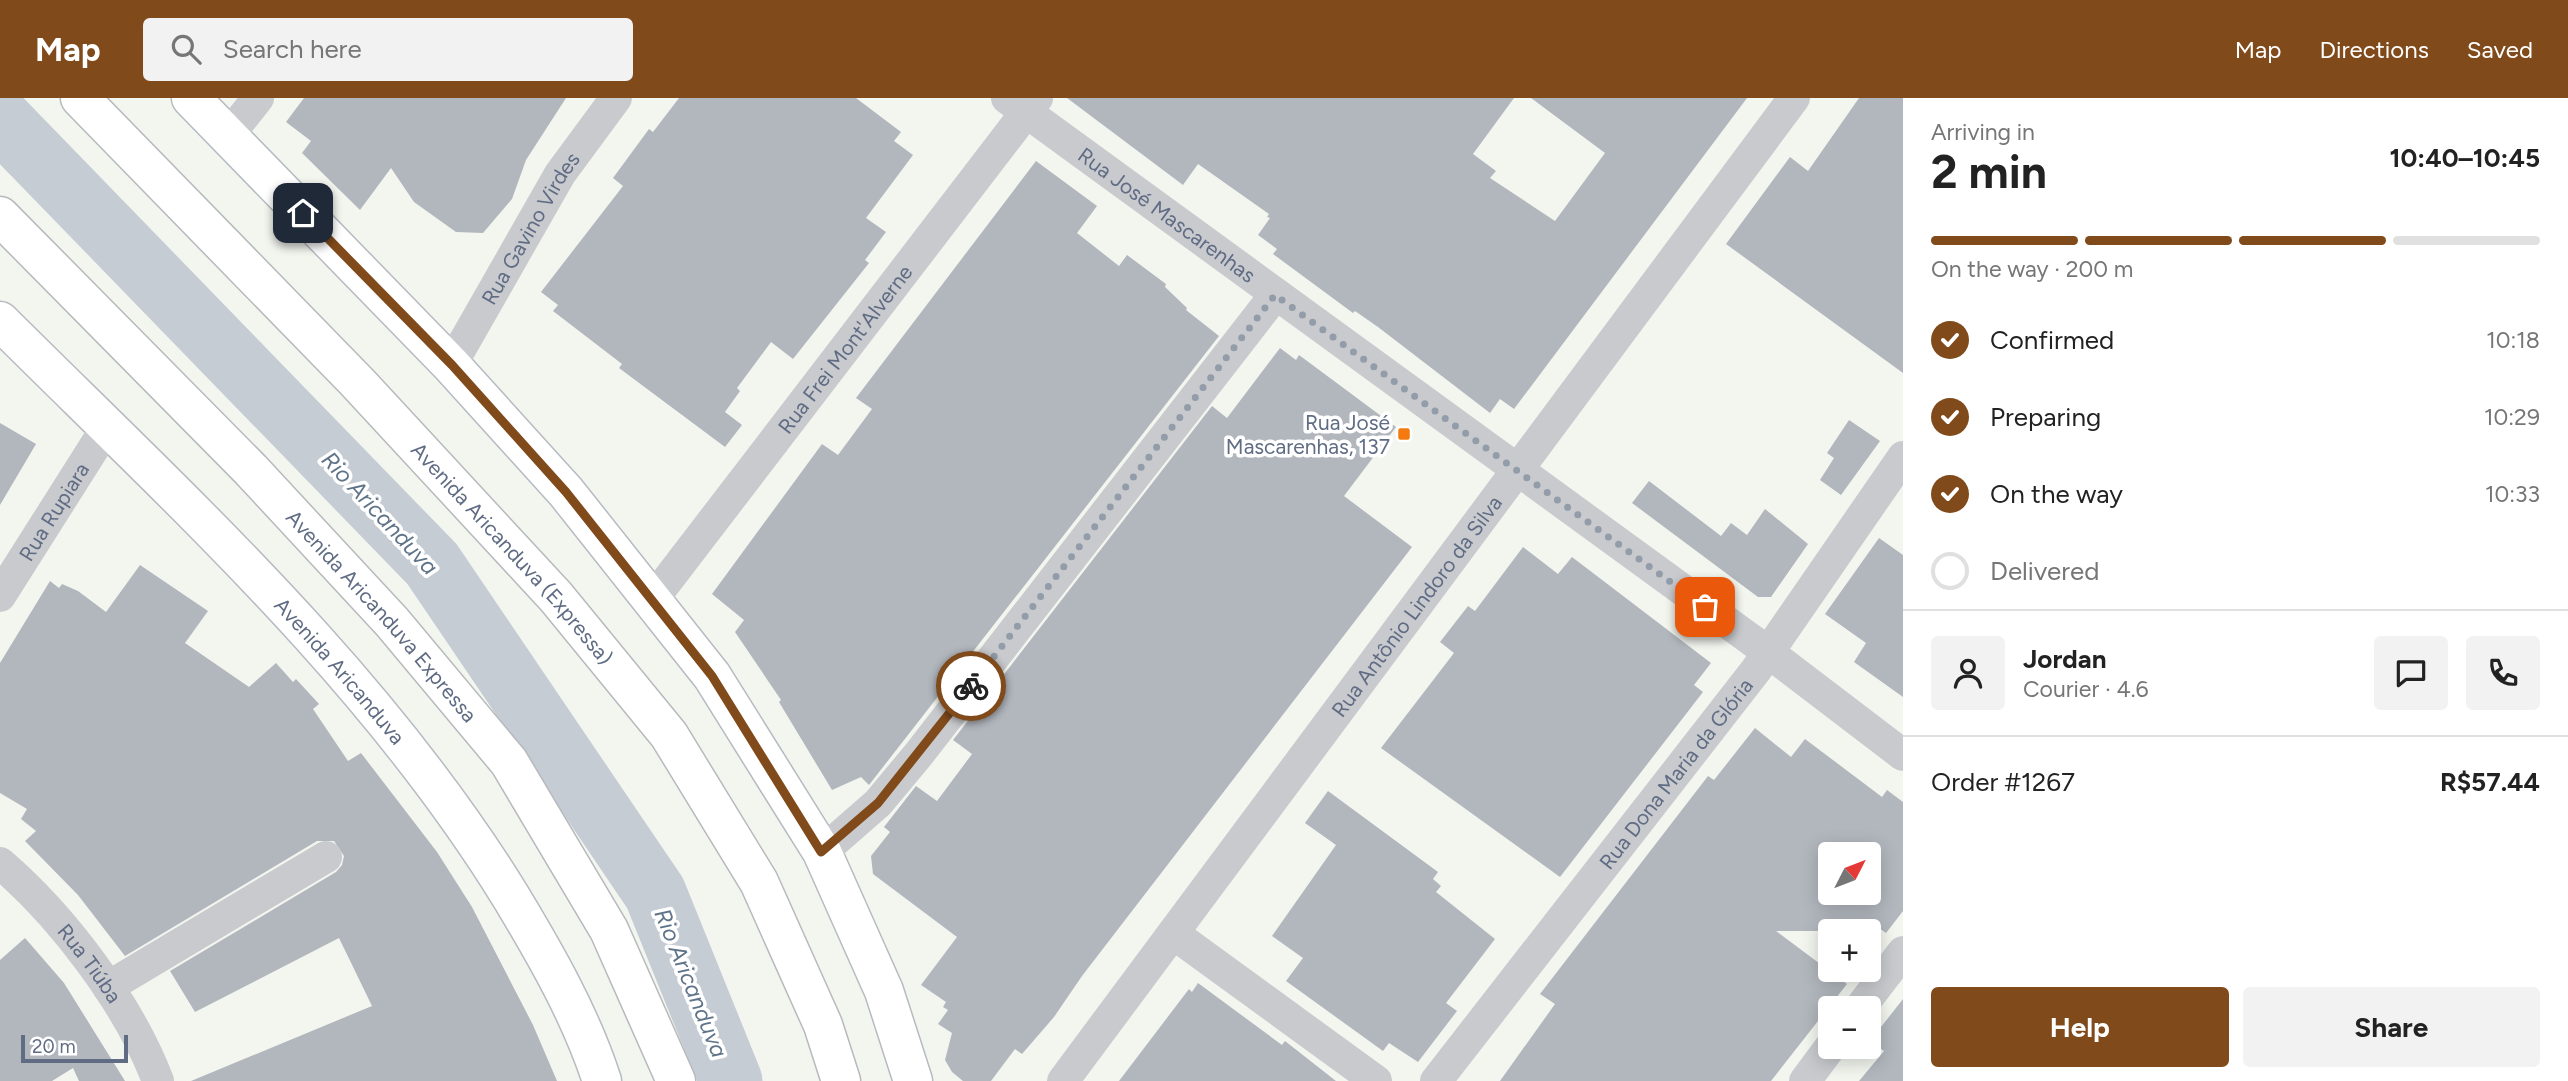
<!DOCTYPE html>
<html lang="en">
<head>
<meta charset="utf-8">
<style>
	body { margin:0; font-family:Figtree,sans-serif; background:#f2f2f2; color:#222; height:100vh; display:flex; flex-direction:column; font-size:26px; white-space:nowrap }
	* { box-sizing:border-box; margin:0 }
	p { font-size:23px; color:#767676 }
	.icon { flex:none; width:38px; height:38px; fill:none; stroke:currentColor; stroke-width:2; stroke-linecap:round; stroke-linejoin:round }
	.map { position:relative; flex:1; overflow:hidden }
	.side { display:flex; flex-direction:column; background:#fff; width:665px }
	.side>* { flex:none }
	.needle { width:46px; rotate:48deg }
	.buttons { position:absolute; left:1818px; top:744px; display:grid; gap:14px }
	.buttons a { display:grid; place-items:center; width:63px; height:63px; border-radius:7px; background:#fff; box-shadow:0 4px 18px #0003; font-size:35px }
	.scale { position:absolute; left:21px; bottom:18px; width:107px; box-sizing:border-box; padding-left:7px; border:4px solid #606c84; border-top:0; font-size:19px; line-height:24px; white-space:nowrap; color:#606c84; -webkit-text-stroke:5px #fff; paint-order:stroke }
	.pin { position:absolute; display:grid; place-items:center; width:60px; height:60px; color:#fff; margin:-30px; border-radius:14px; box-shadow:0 4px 10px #0006 }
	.courier { position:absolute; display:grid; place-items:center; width:70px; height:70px; margin:-35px; border:5px solid #804a1a; border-radius:50%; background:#fff; color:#222; box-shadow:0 2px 9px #0007 }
	.overview em { font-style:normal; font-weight:700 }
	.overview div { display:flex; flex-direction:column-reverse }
	.overview { display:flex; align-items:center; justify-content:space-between; height:119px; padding:0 28px }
	h1 { font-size:46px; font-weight:700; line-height:52px }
	.bar { display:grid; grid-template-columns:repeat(4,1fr); gap:10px 7px; align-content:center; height:84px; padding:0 28px }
	.bar i { height:9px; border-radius:5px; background:#e0e0e0 }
	.bar .current { background:#804a1a }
	.bar p { grid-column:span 4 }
	.line { display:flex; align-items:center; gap:18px; padding:0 28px; border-top:2px solid #e0e0e0 }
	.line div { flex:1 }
	.round { display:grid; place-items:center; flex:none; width:74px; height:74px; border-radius:7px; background:#f2f2f2 }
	ol { padding:0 28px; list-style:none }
	li { display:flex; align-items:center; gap:21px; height:77px }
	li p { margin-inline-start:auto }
	li .icon { padding:7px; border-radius:50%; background:#804a1a; color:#fff; stroke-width:4 }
	li:last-child { color:#767676 }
	li i { width:38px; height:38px; border:4px solid #e0e0e0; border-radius:50% }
	.action { display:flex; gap:14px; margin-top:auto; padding:14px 28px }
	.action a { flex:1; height:80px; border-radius:7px; background:#804a1a; color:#fff; font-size:28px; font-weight:700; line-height:80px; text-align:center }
	.action a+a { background:#f2f2f2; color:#222 }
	header { display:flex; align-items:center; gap:42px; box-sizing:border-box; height:98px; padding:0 35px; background:#804a1a; color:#fff }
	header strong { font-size:33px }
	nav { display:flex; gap:38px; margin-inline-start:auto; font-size:24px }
	.search { width:490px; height:63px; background:#f2f2f2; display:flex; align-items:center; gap:18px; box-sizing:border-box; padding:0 24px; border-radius:7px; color:#767676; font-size:26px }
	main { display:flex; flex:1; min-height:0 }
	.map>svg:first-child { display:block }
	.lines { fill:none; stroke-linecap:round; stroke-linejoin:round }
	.river { stroke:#c5ccd4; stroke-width:63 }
	.building { fill:#b2b7be; fill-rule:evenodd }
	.secondary-casing { stroke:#b7bac1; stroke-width:41 }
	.highway-casing { stroke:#b7b9bd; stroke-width:41 }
	.street { stroke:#c8cace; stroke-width:32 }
	.secondary { stroke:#fff; stroke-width:38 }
	.highway { stroke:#fff; stroke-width:38 }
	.done { stroke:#939ca9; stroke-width:7; stroke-dasharray:0 12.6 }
	.route { stroke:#804a1a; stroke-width:9 }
	.poi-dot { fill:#f47a10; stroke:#fff; stroke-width:2.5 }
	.labels { text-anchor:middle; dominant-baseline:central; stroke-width:7; stroke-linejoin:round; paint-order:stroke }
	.street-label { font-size:21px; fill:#606c84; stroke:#fff }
	.poi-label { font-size:21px; fill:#606c84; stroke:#fff; text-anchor:end }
	.water-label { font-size:23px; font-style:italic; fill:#607489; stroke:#fff }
</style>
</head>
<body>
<header>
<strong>Map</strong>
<div class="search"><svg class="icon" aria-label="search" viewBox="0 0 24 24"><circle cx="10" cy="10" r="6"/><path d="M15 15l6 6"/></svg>Search here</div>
<nav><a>Map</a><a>Directions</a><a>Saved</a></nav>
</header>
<main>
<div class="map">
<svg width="1903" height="983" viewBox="0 0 1903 983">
	<rect width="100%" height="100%" fill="#f3f5ef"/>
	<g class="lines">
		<polyline class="river" points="0,21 432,466 655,795 731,983"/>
	</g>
	<g class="building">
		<polygon points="304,0 566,0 526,62 512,101 483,135 456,134 414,104 391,70 360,112 302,55 311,43 286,24"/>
		<polygon points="679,0 856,0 901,34 894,43 913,57 866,120 886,134 865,162 869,165 793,261 771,244 737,290 740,293 725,314 742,327 725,349 619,270 622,266 553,213 558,207 541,194 623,88 613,80 649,31 653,34"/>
		<polygon points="1067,0 1514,0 1473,56 1496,73 1490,80 1555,123 1605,55 1531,0 1747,0 1514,311 1500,301 1490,315 1378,229 1355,213 1353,215 1273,156 1277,151 1258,137 1270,120 1267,119 1269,116 1198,66 1183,87"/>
		<polygon points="1859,0 1903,0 1903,275 1726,146 1790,59 1808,73"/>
		<polygon points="1036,63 1097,108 1077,135 1119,168 1127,157 1166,186 1165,189 1187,210 1186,212 1219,238 869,687 861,679 832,692 779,604 781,602 735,534 744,522 712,496 822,346 838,357 872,311 856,300"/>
		<polygon points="1280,250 1296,262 1299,257 1396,329 1344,398 1412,449 1082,878 1054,919 1022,956 1015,951 991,983 963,983 952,974 945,962 952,935 938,926 948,912 943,909 946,904 921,887 957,839 873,776 871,758 890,734 884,729 916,688 937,703 972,656 953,642 1212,308 1227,320"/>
		<polygon points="1849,322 1880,343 1841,397 1820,382 1834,360 1827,355"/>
		<polygon points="0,325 36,346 0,407"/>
		<polygon points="1649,383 1721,438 1731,425 1747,437 1765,411 1808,446 1771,499 1758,499 1632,405"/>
		<polygon points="1879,440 1903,457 1903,599 1854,564 1866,545 1825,516"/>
		<polygon points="1523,449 1558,476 1572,459 1711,565 1694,587 1703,594 1560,779 1381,650 1454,555 1440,544 1468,508 1475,513"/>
		<polygon points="140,467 208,513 185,545 249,589 276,565 293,584 296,581 319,606 313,611 348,663 361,655 437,754 472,809 533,927 557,983 191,983 372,908 339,840 195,914 170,873 336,774 342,767 344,758 334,743 317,743 125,858 78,797 25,743 36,733 21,721 27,711 0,695 0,565 50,483 59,490 62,486 78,493 106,514"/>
		<path d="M1755,630L1791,659L1805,641L1882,699L1887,692L1903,704V813L1886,835L1866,821L1857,833H1776L1847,886L1771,983H1500L1555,906L1540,896L1708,678L1714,682ZM1830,756H1869V794H1830Z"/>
		<polygon points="1328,693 1438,774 1433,781 1441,788 1436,794 1495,841 1446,905 1457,913 1418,964 1389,945 1383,953 1286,883 1303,860 1272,838 1336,747 1305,725"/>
		<polygon points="25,840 64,885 125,983 79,983 73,970 52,983 0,983 0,862"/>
		<polygon points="1198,885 1282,947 1285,943 1336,983 1119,983 1189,891 1192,894"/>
		<polygon points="1903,901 1903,983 1859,983 1884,953 1870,943"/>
	</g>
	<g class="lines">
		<defs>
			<g id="secondary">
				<polyline points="191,0 451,267 566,394 712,578 822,754 884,893 913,983"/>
				<path id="s8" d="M0,223C182,404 375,578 511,799C546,857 581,918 602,983"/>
			</g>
			<g id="highway">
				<path id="s9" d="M80,0L358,285L556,499L669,637L759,784L823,927L841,983"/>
				<path id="s10" d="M0,118L251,372L392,524L509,664L609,832L676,983"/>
			</g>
		</defs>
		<use href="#secondary" class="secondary-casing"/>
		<use href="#highway" class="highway-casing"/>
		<g class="street">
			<path id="s1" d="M1007,0L1768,554L1903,657"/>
			<polyline points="228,38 258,0"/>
			<path id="s2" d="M451,267L560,76L616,0"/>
			<path id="s3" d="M0,498L107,329"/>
			<path id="s4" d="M653,501L1037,0"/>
			<polyline points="822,754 878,705 918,657 1275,197"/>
			<path id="s5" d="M0,765C62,818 129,906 158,983"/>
			<polyline points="1174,836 1376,983"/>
			<polyline points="108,889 326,759"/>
			<polyline points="1860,910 1903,854"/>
			<path id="s6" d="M1063,983L1794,0"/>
			<path id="s7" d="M1436,983L1756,572L1903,359"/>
			<polyline points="1805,983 1831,948"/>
		</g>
		<use href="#secondary" class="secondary"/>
		<use href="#highway" class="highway"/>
	</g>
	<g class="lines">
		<polyline class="done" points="971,588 1275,197 1705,509"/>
		<polyline class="route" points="303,115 452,267 566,394 712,578 821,754 878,705 971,588"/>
	</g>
	<rect class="poi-dot" x="1397" y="329" width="14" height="14" rx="3.5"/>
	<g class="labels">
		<g class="street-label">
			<text stroke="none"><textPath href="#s1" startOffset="198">Rua José Mascarenhas</textPath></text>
			<text stroke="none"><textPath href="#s2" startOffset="158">Rua Gavino Virdes</textPath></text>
			<text stroke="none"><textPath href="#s4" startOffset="315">Rua Frei Mont'Alverne</textPath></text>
			<text stroke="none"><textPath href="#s3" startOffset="100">Rua Rupiara</textPath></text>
			<text stroke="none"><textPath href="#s9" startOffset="628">Avenida Aricanduva (Expressa)</textPath></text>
			<text stroke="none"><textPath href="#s6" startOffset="592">Rua Antônio Lindoro da Silva</textPath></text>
			<text stroke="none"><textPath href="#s10" startOffset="553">Avenida Aricanduva Expressa</textPath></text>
			<text stroke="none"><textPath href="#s8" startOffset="488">Avenida Aricanduva</textPath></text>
			<text stroke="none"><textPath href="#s7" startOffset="390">Rua Dona Maria da Glória</textPath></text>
			<text stroke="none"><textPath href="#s5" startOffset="135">Rua Tiúba</textPath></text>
		</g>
		<g class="poi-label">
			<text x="1390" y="324">Rua José<tspan x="1390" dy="24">Mascarenhas, 137</tspan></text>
		</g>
		<g class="water-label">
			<text transform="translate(380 415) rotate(47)">Rio Aricanduva</text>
			<text transform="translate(691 885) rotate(68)">Rio Aricanduva</text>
		</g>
	</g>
</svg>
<div class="buttons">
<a><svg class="needle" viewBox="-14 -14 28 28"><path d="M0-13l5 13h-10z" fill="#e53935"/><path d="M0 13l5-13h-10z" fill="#767676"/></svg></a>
<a>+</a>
<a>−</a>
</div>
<div class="scale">20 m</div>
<div class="pin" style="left:1705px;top:509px;background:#ea580c"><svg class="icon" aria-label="bag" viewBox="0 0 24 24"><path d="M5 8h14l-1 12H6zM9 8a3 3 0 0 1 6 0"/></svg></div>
<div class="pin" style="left:303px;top:115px;background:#1f2937"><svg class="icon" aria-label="home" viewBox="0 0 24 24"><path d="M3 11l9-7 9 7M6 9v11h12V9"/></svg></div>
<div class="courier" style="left:971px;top:588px"><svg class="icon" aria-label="bike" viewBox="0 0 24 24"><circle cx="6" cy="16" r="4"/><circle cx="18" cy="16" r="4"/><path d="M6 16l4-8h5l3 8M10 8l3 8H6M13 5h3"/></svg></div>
</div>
<section class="side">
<div class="overview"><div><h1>2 min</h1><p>Arriving in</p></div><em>10:40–10:45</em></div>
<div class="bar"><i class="current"></i><i class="current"></i><i class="current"></i><i></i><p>On the way · 200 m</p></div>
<ol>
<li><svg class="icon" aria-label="check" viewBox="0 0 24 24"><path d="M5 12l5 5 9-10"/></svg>Confirmed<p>10:18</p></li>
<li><svg class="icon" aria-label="check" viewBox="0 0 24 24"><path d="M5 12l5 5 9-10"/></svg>Preparing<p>10:29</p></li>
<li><svg class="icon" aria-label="check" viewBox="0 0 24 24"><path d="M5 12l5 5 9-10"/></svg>On the way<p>10:33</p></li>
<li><i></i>Delivered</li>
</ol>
<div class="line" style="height:126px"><a class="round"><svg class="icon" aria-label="person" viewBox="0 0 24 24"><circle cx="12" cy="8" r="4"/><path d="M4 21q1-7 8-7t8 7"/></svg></a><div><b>Jordan</b><p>Courier · 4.6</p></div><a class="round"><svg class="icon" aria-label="chat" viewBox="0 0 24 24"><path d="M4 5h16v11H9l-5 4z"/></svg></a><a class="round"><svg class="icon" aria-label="phone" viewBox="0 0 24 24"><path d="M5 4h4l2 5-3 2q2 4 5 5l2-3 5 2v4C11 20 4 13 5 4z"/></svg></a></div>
<div class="line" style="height:91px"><div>Order #1267</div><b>R$57.44</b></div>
<div class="action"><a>Help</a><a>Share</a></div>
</section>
</main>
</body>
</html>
